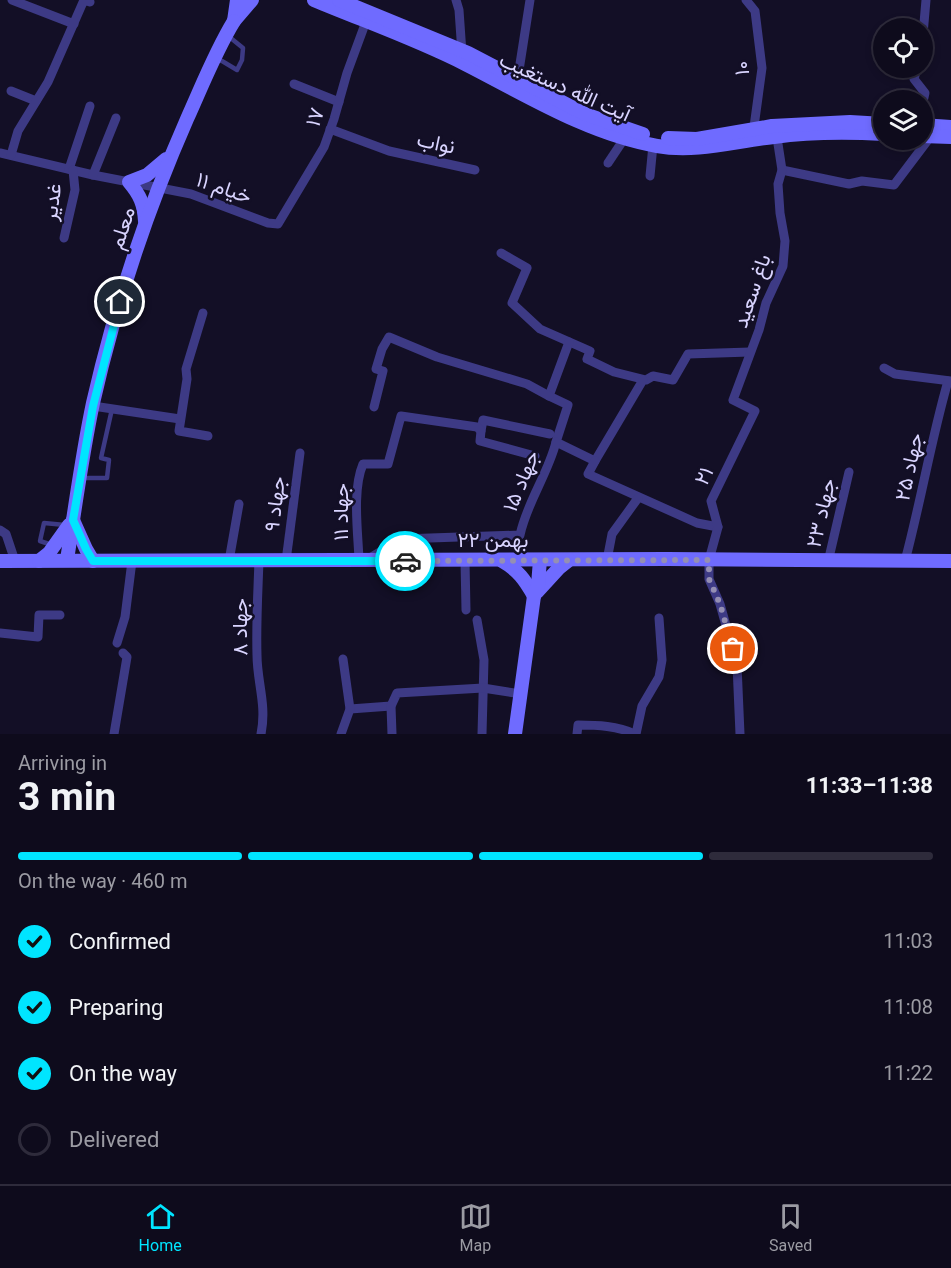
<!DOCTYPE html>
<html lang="en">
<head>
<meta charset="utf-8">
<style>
	body { margin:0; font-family:Roboto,Vazirmatn,sans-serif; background:#1c1929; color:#f1f3f6; height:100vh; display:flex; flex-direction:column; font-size:22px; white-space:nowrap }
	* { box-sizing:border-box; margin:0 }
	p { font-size:20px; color:#9b9ba3 }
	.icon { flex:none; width:33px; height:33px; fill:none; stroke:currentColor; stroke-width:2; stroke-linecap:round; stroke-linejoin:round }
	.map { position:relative; height:734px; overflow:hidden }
	.sheet { display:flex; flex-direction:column; background:#0e0b1c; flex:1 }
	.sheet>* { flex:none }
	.tools { position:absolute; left:873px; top:18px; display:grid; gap:12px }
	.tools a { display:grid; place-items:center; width:60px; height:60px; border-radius:50%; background:#0e0b1c; box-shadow:0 3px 9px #0003,0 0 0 2px #2e2b3b; font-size:30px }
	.pin { position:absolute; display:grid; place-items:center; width:51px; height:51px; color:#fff; margin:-26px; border:3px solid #fff; border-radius:50%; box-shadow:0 2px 6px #0007 }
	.courier { position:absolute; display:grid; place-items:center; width:60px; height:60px; margin:-30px; border:4px solid #00e5ff; border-radius:50%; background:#fff; color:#222; box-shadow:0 2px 8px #0007 }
	.head em { font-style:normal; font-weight:700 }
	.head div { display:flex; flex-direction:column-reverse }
	.head { display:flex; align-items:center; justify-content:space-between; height:102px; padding:0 18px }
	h1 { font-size:39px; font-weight:700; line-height:45px }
	.bar { display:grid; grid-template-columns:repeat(4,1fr); gap:9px 6px; align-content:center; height:72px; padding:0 18px }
	.bar i { height:8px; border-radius:4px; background:#2e2b3b }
	.bar .active { background:#00e5ff }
	.bar p { grid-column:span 4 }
	ol { padding:0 18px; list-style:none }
	li { display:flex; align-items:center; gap:18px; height:66px }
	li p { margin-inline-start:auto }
	li .icon { padding:6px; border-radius:50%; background:#00e5ff; color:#111; stroke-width:4 }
	li:last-child { color:#9b9ba3 }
	li i { width:33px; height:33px; border:3px solid #2e2b3b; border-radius:50% }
	.tabs { display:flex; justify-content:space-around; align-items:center; height:84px; border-top:2px solid #2e2b3b; background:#0e0b1c; font-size:16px; color:#9b9ba3 }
	.tabs a { display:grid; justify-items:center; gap:3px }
	.tabs .active { color:#00e5ff }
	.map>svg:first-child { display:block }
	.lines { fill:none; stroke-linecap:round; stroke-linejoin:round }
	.service { stroke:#3d3a85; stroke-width:4.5 }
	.minor { stroke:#3d3a85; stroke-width:9 }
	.secondary { stroke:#6f6bff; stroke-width:14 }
	.done { stroke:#948fb3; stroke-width:6; stroke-dasharray:0 10.8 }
	.route { stroke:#00e5ff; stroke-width:8 }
	.labels { text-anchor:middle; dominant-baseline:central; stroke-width:5; stroke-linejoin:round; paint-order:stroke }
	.street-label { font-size:21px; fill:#d9d4ff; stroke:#130f26 }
</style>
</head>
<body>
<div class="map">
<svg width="951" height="734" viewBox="0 0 951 734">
	<rect width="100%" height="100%" fill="#130f26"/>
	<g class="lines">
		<g class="service">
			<polyline points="216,60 222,61 237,70 242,60 243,48 227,35"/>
			<polyline points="82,478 107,478 109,460 101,458 112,409"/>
			<polyline points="52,545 40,541 44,523 65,525"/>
		</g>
		<g class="minor">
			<polyline points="12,0 74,24"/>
			<polyline points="456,0 459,10 462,53"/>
			<polyline points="746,0 755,11 762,68 753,134"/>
			<polyline points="922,46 926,0"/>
			<polyline points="917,68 914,79 925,93 922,106"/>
			<polyline points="517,83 530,0"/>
			<polyline points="294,84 339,102"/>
			<polyline points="11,91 36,101"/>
			<polyline points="330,129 389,151 475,170"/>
			<polyline points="0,153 93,175 191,194 268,223 278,224 324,147 334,119 347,73 368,16"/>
			<polyline points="11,155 18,131 48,82 84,0 90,2"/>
			<polyline points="608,163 624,139"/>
			<polyline points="69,169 90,106"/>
			<polyline points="782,170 849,184 862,181 894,185 931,136"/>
			<polyline points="93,175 116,118"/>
			<polyline points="650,176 653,145"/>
			<polyline points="64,238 75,190 73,170"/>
			<polyline points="501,253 527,268 512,303 540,329 590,351 587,359 614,372 646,380 653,376 673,380 688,354 750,352"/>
			<polyline points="203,313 186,369 187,379 179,431 208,436"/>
			<polyline points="569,342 549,396 568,405 556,442 595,461 643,380"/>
			<polyline points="884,368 895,374 951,381"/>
			<polyline points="93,406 180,419"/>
			<polyline points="374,407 383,371 376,369 382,349 389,337 437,357 527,384 549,396"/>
			<polyline points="481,431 483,420 550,434"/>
			<polyline points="595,461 588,474 697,523 718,527"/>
			<polyline points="0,530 6,534 15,561"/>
			<path d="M368,559L401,539L520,535C527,502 548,474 556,442"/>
			<path d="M259,560C258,591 256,623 257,655C257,682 267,705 261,734"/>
			<path d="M359,560C358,532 352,490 363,464H388L401,416L477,427L481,431L480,441L535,456"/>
			<polyline points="607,560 612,534 638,498"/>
			<polyline points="229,561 239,504"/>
			<polyline points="286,561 300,453"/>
			<polyline points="465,561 466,610"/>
			<path d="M905,561C921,501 931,440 948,381"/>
			<polyline points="828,562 849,472"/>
			<polyline points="477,620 484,660 482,734"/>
			<polyline points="0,633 38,637 39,615 60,615"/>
			<polyline points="117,643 125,617 132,561"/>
			<polyline points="350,709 391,706"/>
			<polyline points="114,734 127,657 123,653"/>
			<polyline points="341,734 350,709 343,659"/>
			<polyline points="392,734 391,706 397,693 483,688 521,694"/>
			<path d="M577,734L578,725C598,725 617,726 635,734"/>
			<polyline points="636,734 642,706 659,677 662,660 659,618"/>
			<polyline points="740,734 737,665 720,604 709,579 709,560 718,527 711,501 755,411 733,400 759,330 766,303 783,266 785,241 780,213 778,184 782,170 776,131"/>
		</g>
		<g class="secondary">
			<polyline points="237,0 234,21 252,0"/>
			<path d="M314,0C364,21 416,39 465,64C526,95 588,134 657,146C696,153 736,141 774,137C810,132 847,132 884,134"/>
			<polyline points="339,0 468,53 585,114 643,134"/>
			<polyline points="922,125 951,127"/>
			<polyline points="922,136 951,137"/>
			<polyline points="668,138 697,139 772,126 850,122 884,124"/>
			<path d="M145,221C144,204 140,195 129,182L147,175L166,159"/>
			<polyline points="73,520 86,549 93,561"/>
			<path d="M67,560C75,508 82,455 93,403C115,306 147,210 187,119C202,86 215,52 234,21"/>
			<polyline points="0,561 667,559 951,561"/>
			<polyline points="39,561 49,553 69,525"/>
			<path d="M502,561C518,570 525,580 534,596"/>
			<polyline points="537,592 559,568 569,560"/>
			<polyline points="515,734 534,596 538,585 540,560"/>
		</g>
	</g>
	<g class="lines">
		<polyline class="done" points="405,561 709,560 709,579 720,604 733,649"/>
		<polyline class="route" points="120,302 93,406 73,520 86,549 93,561 405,561"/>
	</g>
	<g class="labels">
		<g class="street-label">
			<text transform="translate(742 68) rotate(-90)">۱۰</text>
			<text transform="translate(565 87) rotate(24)">آیت الله دستغیب</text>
			<text transform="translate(315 117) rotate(-72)">۱۷</text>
			<text transform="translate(436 143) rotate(12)">نواب</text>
			<text transform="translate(224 188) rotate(19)">خیام ۱۱</text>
			<text transform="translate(52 202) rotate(-82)">غدیر</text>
			<text transform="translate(122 228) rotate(-72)">معلم</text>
			<text transform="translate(752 291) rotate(-71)">باغ سعید</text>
			<text transform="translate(909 467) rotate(-78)">جهاد ۲۵</text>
			<text transform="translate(704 476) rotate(-64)">۲۱</text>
			<text transform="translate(521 481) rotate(-68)">جهاد ۱۵</text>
			<text transform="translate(275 504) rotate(-83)">جهاد ۹</text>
			<text transform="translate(341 512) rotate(-90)">جهاد ۱۱</text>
			<text transform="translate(821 513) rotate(-77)">جهاد ۲۳</text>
			<text x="493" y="540">۲۲ بهمن</text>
			<text transform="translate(240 627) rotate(-90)">جهاد ۸</text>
		</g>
	</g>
</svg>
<div class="tools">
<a><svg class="icon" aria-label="locate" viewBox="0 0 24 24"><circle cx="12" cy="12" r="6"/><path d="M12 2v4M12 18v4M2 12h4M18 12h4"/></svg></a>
<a><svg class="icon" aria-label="layers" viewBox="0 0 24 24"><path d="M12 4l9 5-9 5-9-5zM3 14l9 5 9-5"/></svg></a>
</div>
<div class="pin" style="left:733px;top:649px;background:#ea580c"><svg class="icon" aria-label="bag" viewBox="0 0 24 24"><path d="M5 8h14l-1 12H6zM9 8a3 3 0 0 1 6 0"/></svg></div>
<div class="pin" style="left:120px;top:302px;background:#1f2937"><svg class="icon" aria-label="home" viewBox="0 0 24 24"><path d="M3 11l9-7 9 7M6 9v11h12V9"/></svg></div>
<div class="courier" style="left:405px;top:561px"><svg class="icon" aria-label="car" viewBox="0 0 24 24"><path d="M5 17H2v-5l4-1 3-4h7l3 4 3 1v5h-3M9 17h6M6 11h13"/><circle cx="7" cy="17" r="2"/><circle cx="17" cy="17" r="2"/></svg></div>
</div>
<section class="sheet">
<div class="head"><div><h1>3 min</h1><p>Arriving in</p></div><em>11:33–11:38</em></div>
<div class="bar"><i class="active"></i><i class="active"></i><i class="active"></i><i></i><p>On the way · 460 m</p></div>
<ol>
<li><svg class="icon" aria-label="check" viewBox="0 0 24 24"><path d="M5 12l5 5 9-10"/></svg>Confirmed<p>11:03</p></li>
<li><svg class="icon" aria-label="check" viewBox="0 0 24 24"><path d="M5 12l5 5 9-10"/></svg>Preparing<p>11:08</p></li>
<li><svg class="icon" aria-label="check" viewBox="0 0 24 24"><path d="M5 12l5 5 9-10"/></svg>On the way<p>11:22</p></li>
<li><i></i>Delivered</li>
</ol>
</section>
<nav class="tabs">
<a class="active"><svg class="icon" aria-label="home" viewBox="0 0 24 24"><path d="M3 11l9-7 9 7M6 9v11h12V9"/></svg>Home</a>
<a><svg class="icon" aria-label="map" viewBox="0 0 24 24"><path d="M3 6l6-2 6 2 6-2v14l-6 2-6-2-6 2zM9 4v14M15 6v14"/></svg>Map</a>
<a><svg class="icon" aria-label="saved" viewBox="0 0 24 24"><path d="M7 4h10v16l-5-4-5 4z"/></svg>Saved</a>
</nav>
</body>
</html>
